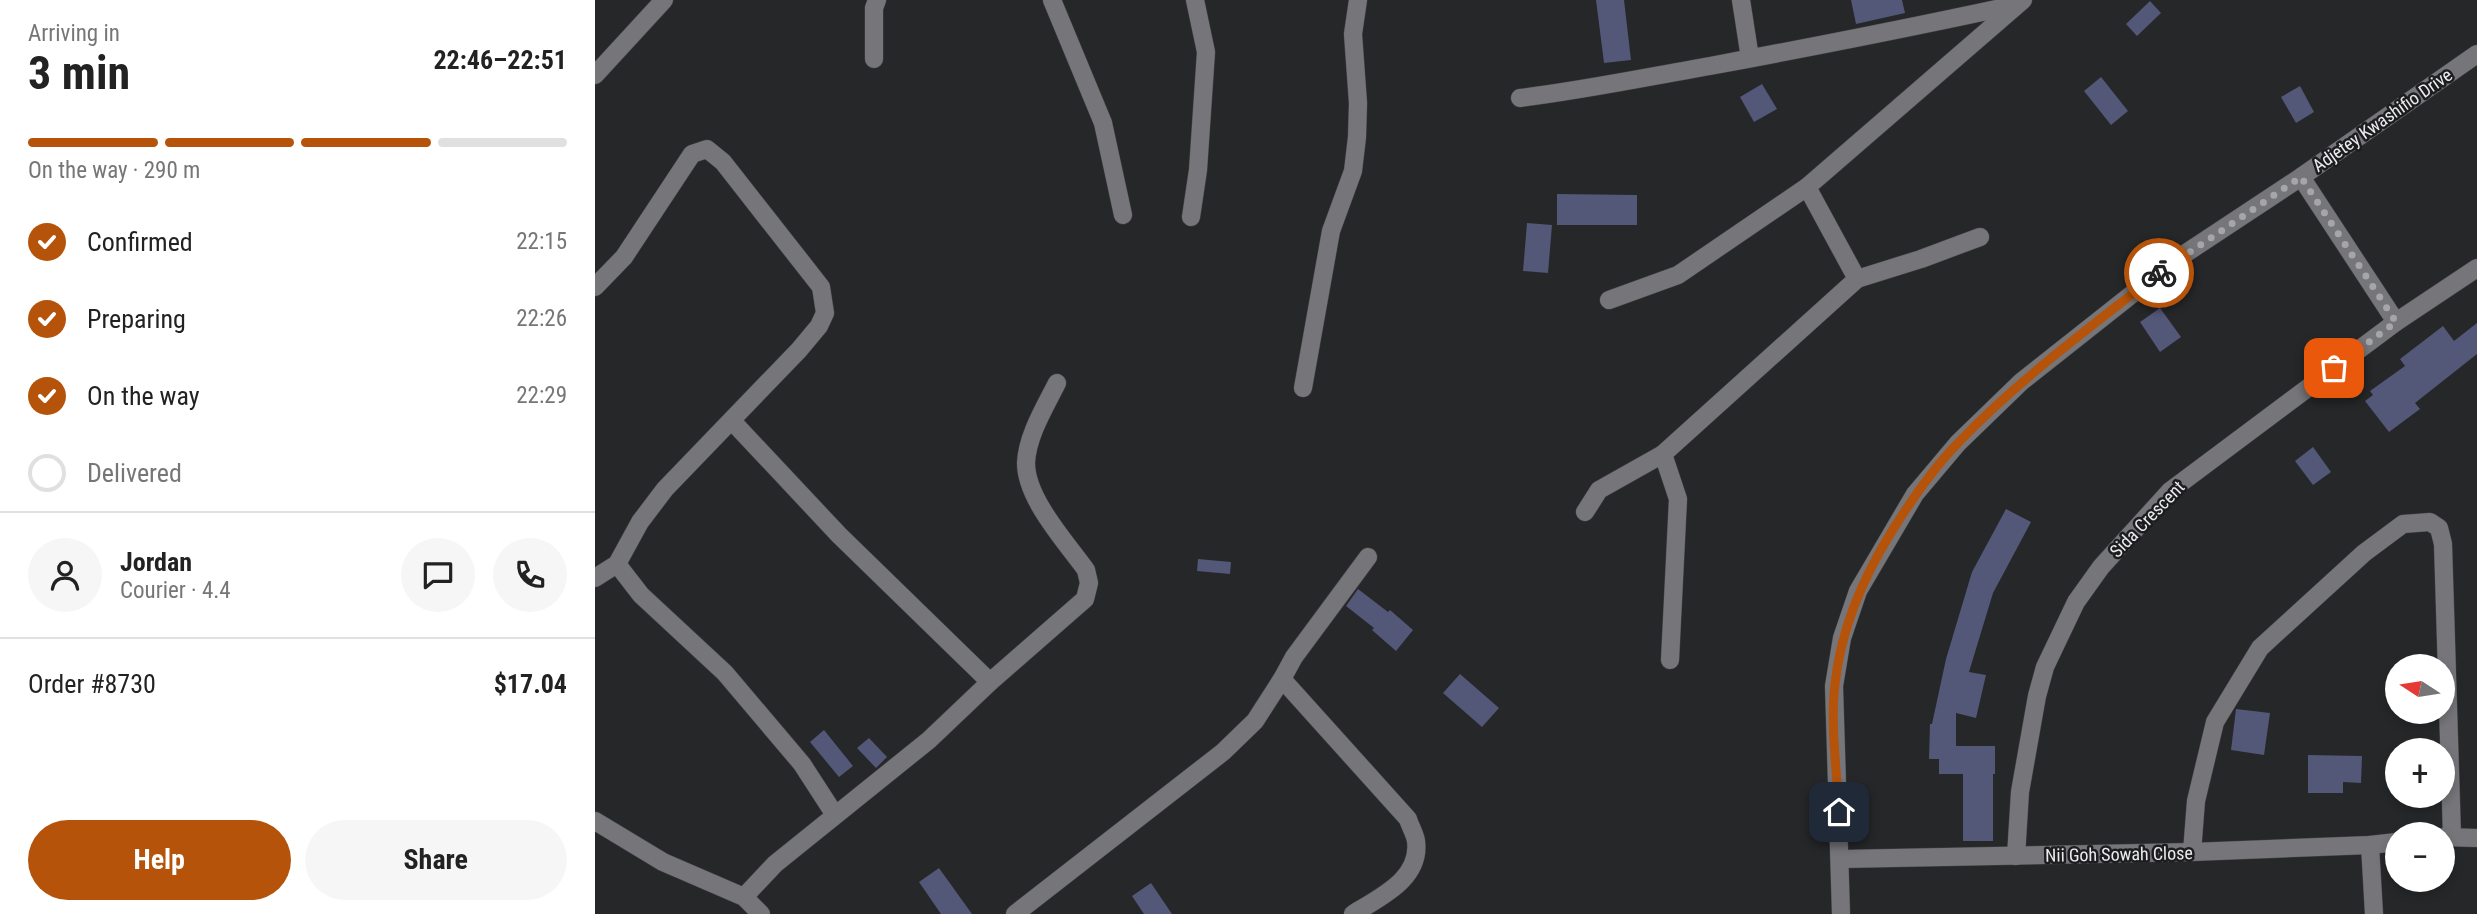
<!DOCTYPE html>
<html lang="en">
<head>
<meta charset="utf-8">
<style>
	body { margin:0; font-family:"Roboto Condensed",sans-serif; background:#f6f6f6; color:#222; height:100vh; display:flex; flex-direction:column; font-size:26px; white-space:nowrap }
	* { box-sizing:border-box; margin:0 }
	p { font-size:23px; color:#767676 }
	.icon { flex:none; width:38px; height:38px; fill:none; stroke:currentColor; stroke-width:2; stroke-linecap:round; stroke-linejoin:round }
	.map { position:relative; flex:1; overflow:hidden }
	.side { display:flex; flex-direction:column; background:#fff; width:595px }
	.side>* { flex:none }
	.needle { width:46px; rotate:282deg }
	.tools { position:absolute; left:1790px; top:654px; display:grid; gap:14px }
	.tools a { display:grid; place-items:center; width:70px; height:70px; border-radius:50%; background:#fff; box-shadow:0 4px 10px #0003; font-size:35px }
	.pin { position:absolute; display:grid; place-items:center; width:60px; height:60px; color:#fff; margin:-30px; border-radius:14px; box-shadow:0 4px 10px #0006 }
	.courier { position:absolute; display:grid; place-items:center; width:70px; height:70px; margin:-35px; border:5px solid #b45309; border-radius:50%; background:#fff; color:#222; box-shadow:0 2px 9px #0007 }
	.summary em { font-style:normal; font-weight:700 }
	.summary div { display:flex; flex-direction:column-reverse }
	.summary { display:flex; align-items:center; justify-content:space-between; height:119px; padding:0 28px }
	h1 { font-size:46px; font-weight:700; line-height:52px }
	.bar { display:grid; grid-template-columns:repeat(4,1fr); gap:10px 7px; align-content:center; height:84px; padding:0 28px }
	.bar i { height:9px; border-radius:5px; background:#e0e0e0 }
	.bar .selected { background:#b45309 }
	.bar p { grid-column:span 4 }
	.line { display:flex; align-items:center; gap:18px; padding:0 28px; border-top:2px solid #e0e0e0 }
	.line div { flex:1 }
	.round { display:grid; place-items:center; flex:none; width:74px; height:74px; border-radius:37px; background:#f6f6f6 }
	ol { padding:0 28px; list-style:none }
	li { display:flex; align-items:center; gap:21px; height:77px }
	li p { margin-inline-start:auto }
	li .icon { padding:7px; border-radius:50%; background:#b45309; color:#fff; stroke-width:4 }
	li:last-child { color:#767676 }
	li i { width:38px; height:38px; border:4px solid #e0e0e0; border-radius:50% }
	.primary-button { display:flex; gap:14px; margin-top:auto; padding:14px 28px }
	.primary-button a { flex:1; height:80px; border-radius:42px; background:#b45309; color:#fff; font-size:28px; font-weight:700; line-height:80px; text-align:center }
	.primary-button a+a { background:#f6f6f6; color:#222 }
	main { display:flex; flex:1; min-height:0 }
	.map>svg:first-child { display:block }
	.building { fill:#535778 }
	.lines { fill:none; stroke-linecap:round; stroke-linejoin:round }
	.minor-casing { stroke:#444447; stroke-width:19 }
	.minor { stroke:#76767a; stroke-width:18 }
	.done { stroke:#a5a6a8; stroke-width:7; stroke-dasharray:0 12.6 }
	.route { stroke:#b45309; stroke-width:9 }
	.labels { text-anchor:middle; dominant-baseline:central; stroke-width:5; stroke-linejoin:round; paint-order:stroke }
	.street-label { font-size:18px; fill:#eaebed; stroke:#1d1d20 }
</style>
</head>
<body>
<main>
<section class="side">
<div class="summary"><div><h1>3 min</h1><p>Arriving in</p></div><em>22:46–22:51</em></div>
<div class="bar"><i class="selected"></i><i class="selected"></i><i class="selected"></i><i></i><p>On the way · 290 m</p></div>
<ol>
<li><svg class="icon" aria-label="check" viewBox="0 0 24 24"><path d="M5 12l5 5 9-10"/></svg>Confirmed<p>22:15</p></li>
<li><svg class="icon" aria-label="check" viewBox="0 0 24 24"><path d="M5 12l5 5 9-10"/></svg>Preparing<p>22:26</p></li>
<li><svg class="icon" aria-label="check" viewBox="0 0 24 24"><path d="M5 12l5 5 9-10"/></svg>On the way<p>22:29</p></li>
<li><i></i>Delivered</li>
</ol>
<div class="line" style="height:126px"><a class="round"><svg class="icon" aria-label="person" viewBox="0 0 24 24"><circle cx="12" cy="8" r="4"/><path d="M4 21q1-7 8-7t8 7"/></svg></a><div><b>Jordan</b><p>Courier · 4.4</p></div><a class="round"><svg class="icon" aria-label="chat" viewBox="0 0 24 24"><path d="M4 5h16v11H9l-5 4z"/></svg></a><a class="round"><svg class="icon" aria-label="phone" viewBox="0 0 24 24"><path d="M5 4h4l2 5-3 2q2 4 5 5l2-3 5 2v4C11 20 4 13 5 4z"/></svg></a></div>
<div class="line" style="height:91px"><div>Order #8730</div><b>$17.04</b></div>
<div class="primary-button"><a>Help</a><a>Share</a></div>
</section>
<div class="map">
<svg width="1882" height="914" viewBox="0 0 1882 914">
	<rect width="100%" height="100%" fill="#262729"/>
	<g class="building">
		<polygon points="1001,0 1029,0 1036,60 1009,63"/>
		<polygon points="1256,0 1307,0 1310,13 1261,24"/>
		<polygon points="1555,1 1566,13 1542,36 1531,24"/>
		<polygon points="1506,77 1533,111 1516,125 1489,91"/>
		<polygon points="1167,84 1182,109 1159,122 1145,97"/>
		<polygon points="1705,86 1719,112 1701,123 1686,97"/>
		<polygon points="962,194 1042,195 1042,225 962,225"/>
		<polygon points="932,223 957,225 953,273 928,271"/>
		<polygon points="1565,308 1586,337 1565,352 1545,322"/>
		<polygon points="1882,323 1882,354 1820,403 1825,409 1794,432 1770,401 1778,395 1775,391 1810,366 1805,359 1848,326 1859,341"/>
		<polygon points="1718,447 1736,472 1718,485 1700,461"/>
		<polygon points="1411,509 1436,522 1398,593 1374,672 1391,675 1381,718 1361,713 1361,746 1400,746 1400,774 1398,774 1398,841 1368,841 1368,774 1344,774 1344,759 1334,759 1335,724 1337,724 1351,659 1377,572"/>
		<polygon points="603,559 636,562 635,574 602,571"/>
		<polygon points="763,589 793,612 795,610 818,630 801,651 777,630 779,628 751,606"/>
		<polygon points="865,674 904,708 887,727 848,693"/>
		<polygon points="1641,709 1675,713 1669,755 1636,750"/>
		<polygon points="229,730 258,766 244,777 215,742"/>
		<polygon points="274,738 292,757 281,768 262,748"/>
		<polygon points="1713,755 1767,756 1766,783 1748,782 1748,793 1713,793"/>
		<polygon points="344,868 377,914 346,914 324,882"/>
		<polygon points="556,883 577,914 549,914 537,896"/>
	</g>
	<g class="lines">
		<defs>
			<g id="minor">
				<polyline points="457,0 508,123 528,215"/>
				<polyline points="1146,0 1155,58"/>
				<polyline points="279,59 279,8 282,0"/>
				<polyline points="0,75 69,0"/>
				<path d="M925,98C989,90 1052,77 1115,66C1217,47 1319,27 1420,5"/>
				<polyline points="1706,177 1801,322"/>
				<polyline points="596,217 603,170 611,52 600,0"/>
				<polyline points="1262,279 1326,259 1385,237"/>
				<polyline points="0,287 29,257 97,154 112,149 128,162 226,287 230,313 224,326 204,350 70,489 45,522 22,564 0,578"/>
				<polyline points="1014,300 1083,275 1212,187 1428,0"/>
				<polyline points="708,388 736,231 758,171 762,137 763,103 758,34 763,0"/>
				<polyline points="137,421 244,535 395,682"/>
				<polyline points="1068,454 1083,499 1075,660"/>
				<polyline points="990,512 1004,490 1068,454 1262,279 1212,187"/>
				<polyline points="22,564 46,595 130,673 207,764 240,815"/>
				<polyline points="0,821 68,862 149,897 166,914"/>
				<polyline points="1848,837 1882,838"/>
				<polyline points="1775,845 1779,914"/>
				<polyline points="1597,852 1601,801 1620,722 1665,648 1769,553 1808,524 1835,522 1844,528 1848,544 1857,836"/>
				<polyline points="1421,856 1425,792 1442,696 1450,667 1481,602 1506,567 1575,491 1801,322 1882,268"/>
				<polyline points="1246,859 1597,852 1775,845 1802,842"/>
				<path d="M149,897L180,864L334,740L395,682L490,599L494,583L491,570C471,542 431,499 431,463C432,436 450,407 462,383"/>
				<polyline points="420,914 628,752 660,721 687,679"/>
				<path d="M758,914C785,897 826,879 821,841C820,834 815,826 813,819L687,679L699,657L773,557"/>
				<polyline points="1246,914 1239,686 1247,638 1263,591 1320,494 1363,443 1426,382 1579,261 1706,177 1882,54"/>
			</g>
		</defs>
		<use href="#minor" class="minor-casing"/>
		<use href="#minor" class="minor"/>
	</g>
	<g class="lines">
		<polyline class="done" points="1564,273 1706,177 1801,322 1739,368"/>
		<path class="route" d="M1244,812C1242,771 1235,725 1240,684C1246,628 1267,579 1297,531C1317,499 1338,468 1364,442C1424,379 1496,327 1564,273"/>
	</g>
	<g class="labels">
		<g class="street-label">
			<text transform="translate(1787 120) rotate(-35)">Adjetey Kwashifio Drive</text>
			<text transform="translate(1552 519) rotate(-46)">Sida Crescent</text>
			<text transform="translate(1524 854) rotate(-1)">Nii Goh Sowah Close</text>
		</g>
	</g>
</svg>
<div class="tools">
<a><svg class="needle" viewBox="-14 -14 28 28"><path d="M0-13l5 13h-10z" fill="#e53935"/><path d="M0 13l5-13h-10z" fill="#767676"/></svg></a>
<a>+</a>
<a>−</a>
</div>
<div class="pin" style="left:1739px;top:368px;background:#ea580c"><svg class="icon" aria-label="bag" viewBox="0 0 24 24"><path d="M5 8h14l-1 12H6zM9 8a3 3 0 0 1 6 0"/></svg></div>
<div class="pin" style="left:1244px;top:812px;background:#1f2937"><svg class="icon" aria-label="home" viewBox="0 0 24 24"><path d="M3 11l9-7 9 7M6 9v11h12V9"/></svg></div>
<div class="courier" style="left:1564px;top:273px"><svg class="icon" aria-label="bike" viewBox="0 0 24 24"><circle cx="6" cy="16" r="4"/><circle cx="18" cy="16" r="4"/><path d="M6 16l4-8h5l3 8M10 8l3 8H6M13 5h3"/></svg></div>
</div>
</main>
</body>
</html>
